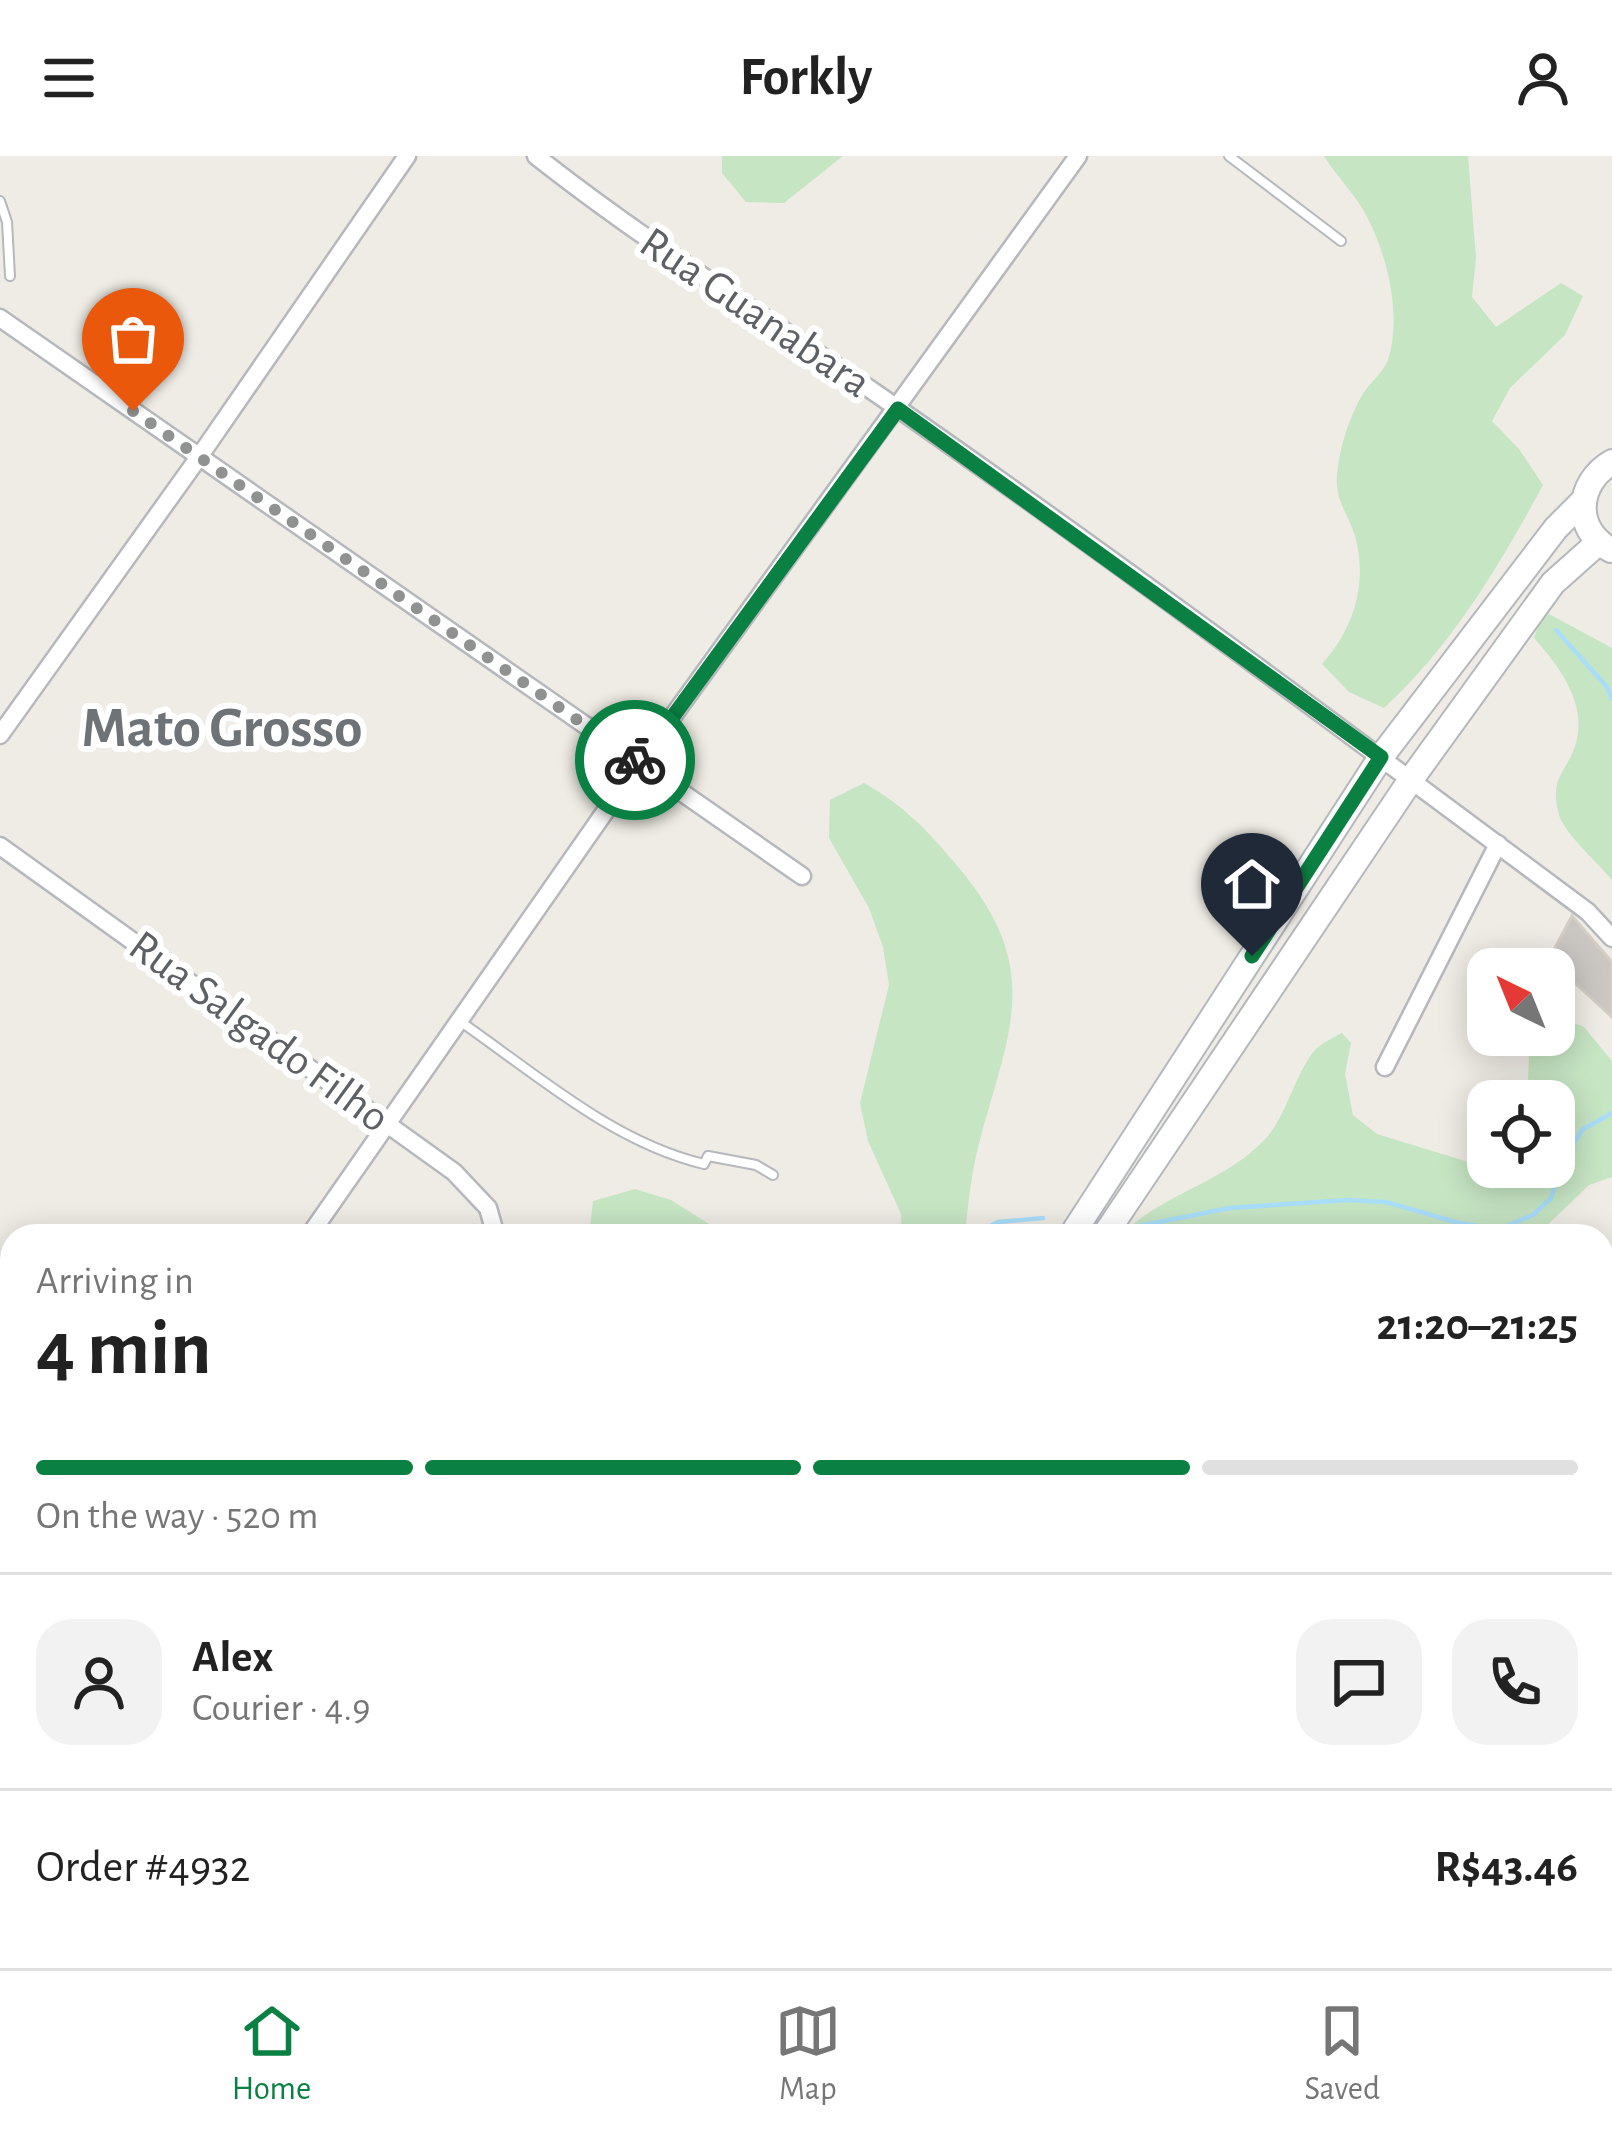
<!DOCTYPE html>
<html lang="en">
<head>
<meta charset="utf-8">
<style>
	body { margin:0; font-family:"Alegreya Sans",sans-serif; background:#f2f2f2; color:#222; height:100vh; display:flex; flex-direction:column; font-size:45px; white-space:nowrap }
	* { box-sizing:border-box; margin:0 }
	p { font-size:39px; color:#767676 }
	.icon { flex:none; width:66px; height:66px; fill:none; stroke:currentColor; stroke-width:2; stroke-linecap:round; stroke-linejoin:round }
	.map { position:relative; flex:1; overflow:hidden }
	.sheet { position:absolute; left:0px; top:1068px; width:1614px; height:744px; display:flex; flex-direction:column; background:#fff; border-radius:36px 36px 0 0; box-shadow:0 6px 30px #0003 }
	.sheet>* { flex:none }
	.needle { width:78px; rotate:317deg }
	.buttons { position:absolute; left:1467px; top:792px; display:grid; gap:24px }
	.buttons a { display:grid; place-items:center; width:108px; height:108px; border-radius:24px; background:#fff; box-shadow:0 6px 30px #0003; font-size:60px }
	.pin { position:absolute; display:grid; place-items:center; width:102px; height:102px; color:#fff; margin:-123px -51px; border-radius:50% 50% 50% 0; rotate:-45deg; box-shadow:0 0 12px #0007 }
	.pin .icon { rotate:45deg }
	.courier { position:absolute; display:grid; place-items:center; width:120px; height:120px; margin:-60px; border:9px solid #0b8043; border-radius:50%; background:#fff; color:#222; box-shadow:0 3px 15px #0007 }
	.overview em { font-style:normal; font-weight:700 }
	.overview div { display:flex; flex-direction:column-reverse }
	.overview { display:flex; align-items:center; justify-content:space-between; height:204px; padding:0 36px }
	h1 { font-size:78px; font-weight:700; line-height:90px }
	.bar { display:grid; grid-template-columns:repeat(4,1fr); gap:18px 12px; align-content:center; height:144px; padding:0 36px }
	.bar i { height:15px; border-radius:9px; background:#e0e0e0 }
	.bar .current { background:#0b8043 }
	.bar p { grid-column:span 4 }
	.line { display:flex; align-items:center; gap:30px; padding:0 36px; border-top:3px solid #e0e0e0 }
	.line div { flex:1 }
	.round { display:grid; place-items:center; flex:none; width:126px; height:126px; border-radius:36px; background:#f2f2f2 }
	header { display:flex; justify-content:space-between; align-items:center; height:156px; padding:0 36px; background:#fff; font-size:54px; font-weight:700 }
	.tab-bar { display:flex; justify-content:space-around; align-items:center; height:168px; border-top:3px solid #e0e0e0; background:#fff; font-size:33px; color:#767676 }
	.tab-bar a { display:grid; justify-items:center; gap:6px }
	.tab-bar .current { color:#0b8043 }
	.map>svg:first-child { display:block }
	.green { fill:#c6e5c3 }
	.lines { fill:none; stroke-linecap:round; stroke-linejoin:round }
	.stream { stroke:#a9defb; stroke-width:4.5 }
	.building { fill:#cac7c2; stroke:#d3cdc4; stroke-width:3 }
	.service-casing { stroke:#b6b8bc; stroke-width:12 }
	.minor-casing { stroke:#b6b8bc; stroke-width:21 }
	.secondary-casing { stroke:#b4b8bc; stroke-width:28 }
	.service { stroke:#fff; stroke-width:8 }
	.minor { stroke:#fff; stroke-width:16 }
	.secondary { stroke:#fff; stroke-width:24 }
	.done { stroke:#909292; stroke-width:12; stroke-dasharray:0 21.6 }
	.route { stroke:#0b8043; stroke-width:15 }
	.labels { text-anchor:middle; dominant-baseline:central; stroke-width:12; stroke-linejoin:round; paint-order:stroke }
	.street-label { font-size:45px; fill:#5d6165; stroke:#fff }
	.district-label { font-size:57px; font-weight:bold; fill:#6e7377; stroke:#fff }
</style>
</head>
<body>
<header><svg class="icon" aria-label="menu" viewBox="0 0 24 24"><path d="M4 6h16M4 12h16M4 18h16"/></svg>Forkly<svg class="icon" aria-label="person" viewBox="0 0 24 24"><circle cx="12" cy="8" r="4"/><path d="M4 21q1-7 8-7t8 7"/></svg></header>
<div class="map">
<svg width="1612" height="1812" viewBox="0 0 1612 1812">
	<rect width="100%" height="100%" fill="#efece5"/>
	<g class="green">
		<polygon points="722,0 843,0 784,47 746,46 722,17"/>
		<path d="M1324,0H1468L1476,102L1472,141L1496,171L1561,127L1583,140L1565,179L1510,232L1492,265L1519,293L1543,329C1500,409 1451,491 1384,552L1349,536L1322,508C1354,473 1368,427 1355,380C1348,357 1335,345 1337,320C1339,294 1348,264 1361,241C1368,228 1383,217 1388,204C1403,158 1386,92 1362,52C1351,34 1335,18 1324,0Z"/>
		<path d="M1549,458L1612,492V724C1599,708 1564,677 1559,659C1549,620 1565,620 1575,590C1589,549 1559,510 1534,482L1539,467Z"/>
		<path d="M864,627C904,649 930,677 959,712C1042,811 1011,871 981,980C972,1011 968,1048 965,1080H902L901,1058L868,985L860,947L889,829L883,791L869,752L829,682L830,644Z"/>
		<path d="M1554,859L1584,871L1612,905V1021L1589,1029L1536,1080H1420L1414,1072L1314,1080H1128V1073C1170,1034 1225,1027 1267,981C1288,957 1298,909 1318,891C1324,886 1334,881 1342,877L1351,887L1345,918L1353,959L1377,978L1488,1012L1554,1011V945H1527L1530,879H1554Z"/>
		<polygon points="635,1033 671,1044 728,1080 589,1080 593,1045"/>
	</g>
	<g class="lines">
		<g class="stream">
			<polyline points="1556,474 1607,531 1612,543"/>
			<polyline points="1124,1073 1230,1052 1347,1044 1386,1046 1459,1067 1499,1073 1533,1059 1551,1042 1563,1006 1582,974 1612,957"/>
			<polyline points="971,1080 998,1066 1043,1062"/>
			<polyline points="0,1769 12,1781"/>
			<polyline points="32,1800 44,1812"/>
			<polyline points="191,1812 202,1800"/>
		</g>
	</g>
	<polygon class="building" points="1572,760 1612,806 1612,861 1549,803"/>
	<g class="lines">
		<defs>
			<g id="service">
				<polyline points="1229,0 1341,85"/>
				<polyline points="0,45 7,66 10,120"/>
				<path d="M461,866C536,918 614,987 704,1008L708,1000L756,1009L773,1019"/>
			</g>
			<g id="minor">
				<path d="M536,0C645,86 763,159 877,238C1118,405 1353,581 1588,756L1612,782"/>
				<polyline points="0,162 802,720"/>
				<polyline points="0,579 199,301 407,0"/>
				<polyline points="0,690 454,1016 488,1052 496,1080"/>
				<polyline points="1385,911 1498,688"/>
				<polyline points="309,1080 639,607 1078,0"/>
				<polyline points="1602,1108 1612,1115"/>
				<polyline points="0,1141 12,1149"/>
				<polyline points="1602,1302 1612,1309"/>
				<polyline points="0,1514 12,1522"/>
				<polyline points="1602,1553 1612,1539"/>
				<polyline points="0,1693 12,1675"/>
				<polyline points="0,1732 12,1743"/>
				<polyline points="70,1800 82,1812"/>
				<polyline points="410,1800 426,1812"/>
				<polyline points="945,1800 964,1812"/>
				<polyline points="1440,1800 1453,1812"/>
				<polyline points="991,1812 999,1800"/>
				<polyline points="1410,1812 1419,1800"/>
			</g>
			<g id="secondary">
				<path d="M1611,394C1573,374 1576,327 1612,306"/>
				<polyline points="1071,1080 1381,601 1556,372 1583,345"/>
				<polyline points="1104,1080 1412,622 1553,427 1599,386"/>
				<polyline points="580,1812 588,1800"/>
				<polyline points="616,1812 624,1800"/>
			</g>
		</defs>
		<use href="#service" class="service-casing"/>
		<use href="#minor" class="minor-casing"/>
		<use href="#secondary" class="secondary-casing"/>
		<use href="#service" class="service"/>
		<use href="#minor" class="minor"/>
		<use href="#secondary" class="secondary"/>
	</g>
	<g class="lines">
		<polyline class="done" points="133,255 635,604"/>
		<polyline class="route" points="635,604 639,607 898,253 1381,601 1252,800"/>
	</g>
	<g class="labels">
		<g class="street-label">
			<text transform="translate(755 157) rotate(34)">Rua Guanabara</text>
			<text transform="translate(259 876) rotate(36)">Rua Salgado Filho</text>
		</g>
		<g class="district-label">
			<text x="222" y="572">Mato Grosso</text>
		</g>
	</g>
</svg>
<div class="buttons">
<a><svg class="needle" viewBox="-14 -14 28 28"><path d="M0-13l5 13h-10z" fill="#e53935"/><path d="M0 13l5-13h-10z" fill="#767676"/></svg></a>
<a><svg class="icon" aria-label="locate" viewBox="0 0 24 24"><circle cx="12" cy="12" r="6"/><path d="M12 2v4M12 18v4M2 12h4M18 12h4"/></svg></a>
</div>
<div class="pin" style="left:133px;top:255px;background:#ea580c"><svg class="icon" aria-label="bag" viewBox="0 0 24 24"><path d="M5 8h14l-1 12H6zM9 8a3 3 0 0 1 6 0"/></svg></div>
<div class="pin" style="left:1252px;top:800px;background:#1f2937"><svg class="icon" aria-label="home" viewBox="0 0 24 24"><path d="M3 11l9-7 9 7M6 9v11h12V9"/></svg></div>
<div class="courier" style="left:635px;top:604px"><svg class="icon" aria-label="bike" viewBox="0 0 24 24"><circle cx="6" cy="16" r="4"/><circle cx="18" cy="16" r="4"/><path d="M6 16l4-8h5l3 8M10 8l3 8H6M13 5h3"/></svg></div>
<section class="sheet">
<div class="overview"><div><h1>4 min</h1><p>Arriving in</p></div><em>21:20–21:25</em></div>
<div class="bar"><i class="current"></i><i class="current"></i><i class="current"></i><i></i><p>On the way · 520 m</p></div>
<div class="line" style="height:216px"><a class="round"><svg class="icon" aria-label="person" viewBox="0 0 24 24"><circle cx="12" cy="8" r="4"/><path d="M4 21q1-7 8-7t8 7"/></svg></a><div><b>Alex</b><p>Courier · 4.9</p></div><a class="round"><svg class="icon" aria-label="chat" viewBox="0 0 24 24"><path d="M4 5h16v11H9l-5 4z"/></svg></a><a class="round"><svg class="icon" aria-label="phone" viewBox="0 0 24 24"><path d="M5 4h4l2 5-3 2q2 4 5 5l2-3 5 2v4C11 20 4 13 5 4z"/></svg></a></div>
<div class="line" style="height:156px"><div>Order #4932</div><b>R$43.46</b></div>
</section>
</div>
<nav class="tab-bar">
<a class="current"><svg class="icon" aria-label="home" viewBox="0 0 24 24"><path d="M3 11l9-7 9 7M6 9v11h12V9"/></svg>Home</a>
<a><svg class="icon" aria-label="map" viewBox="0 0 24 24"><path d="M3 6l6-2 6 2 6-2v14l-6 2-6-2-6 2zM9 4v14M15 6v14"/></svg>Map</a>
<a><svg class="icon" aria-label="saved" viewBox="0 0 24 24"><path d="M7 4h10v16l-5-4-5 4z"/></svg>Saved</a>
</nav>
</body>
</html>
